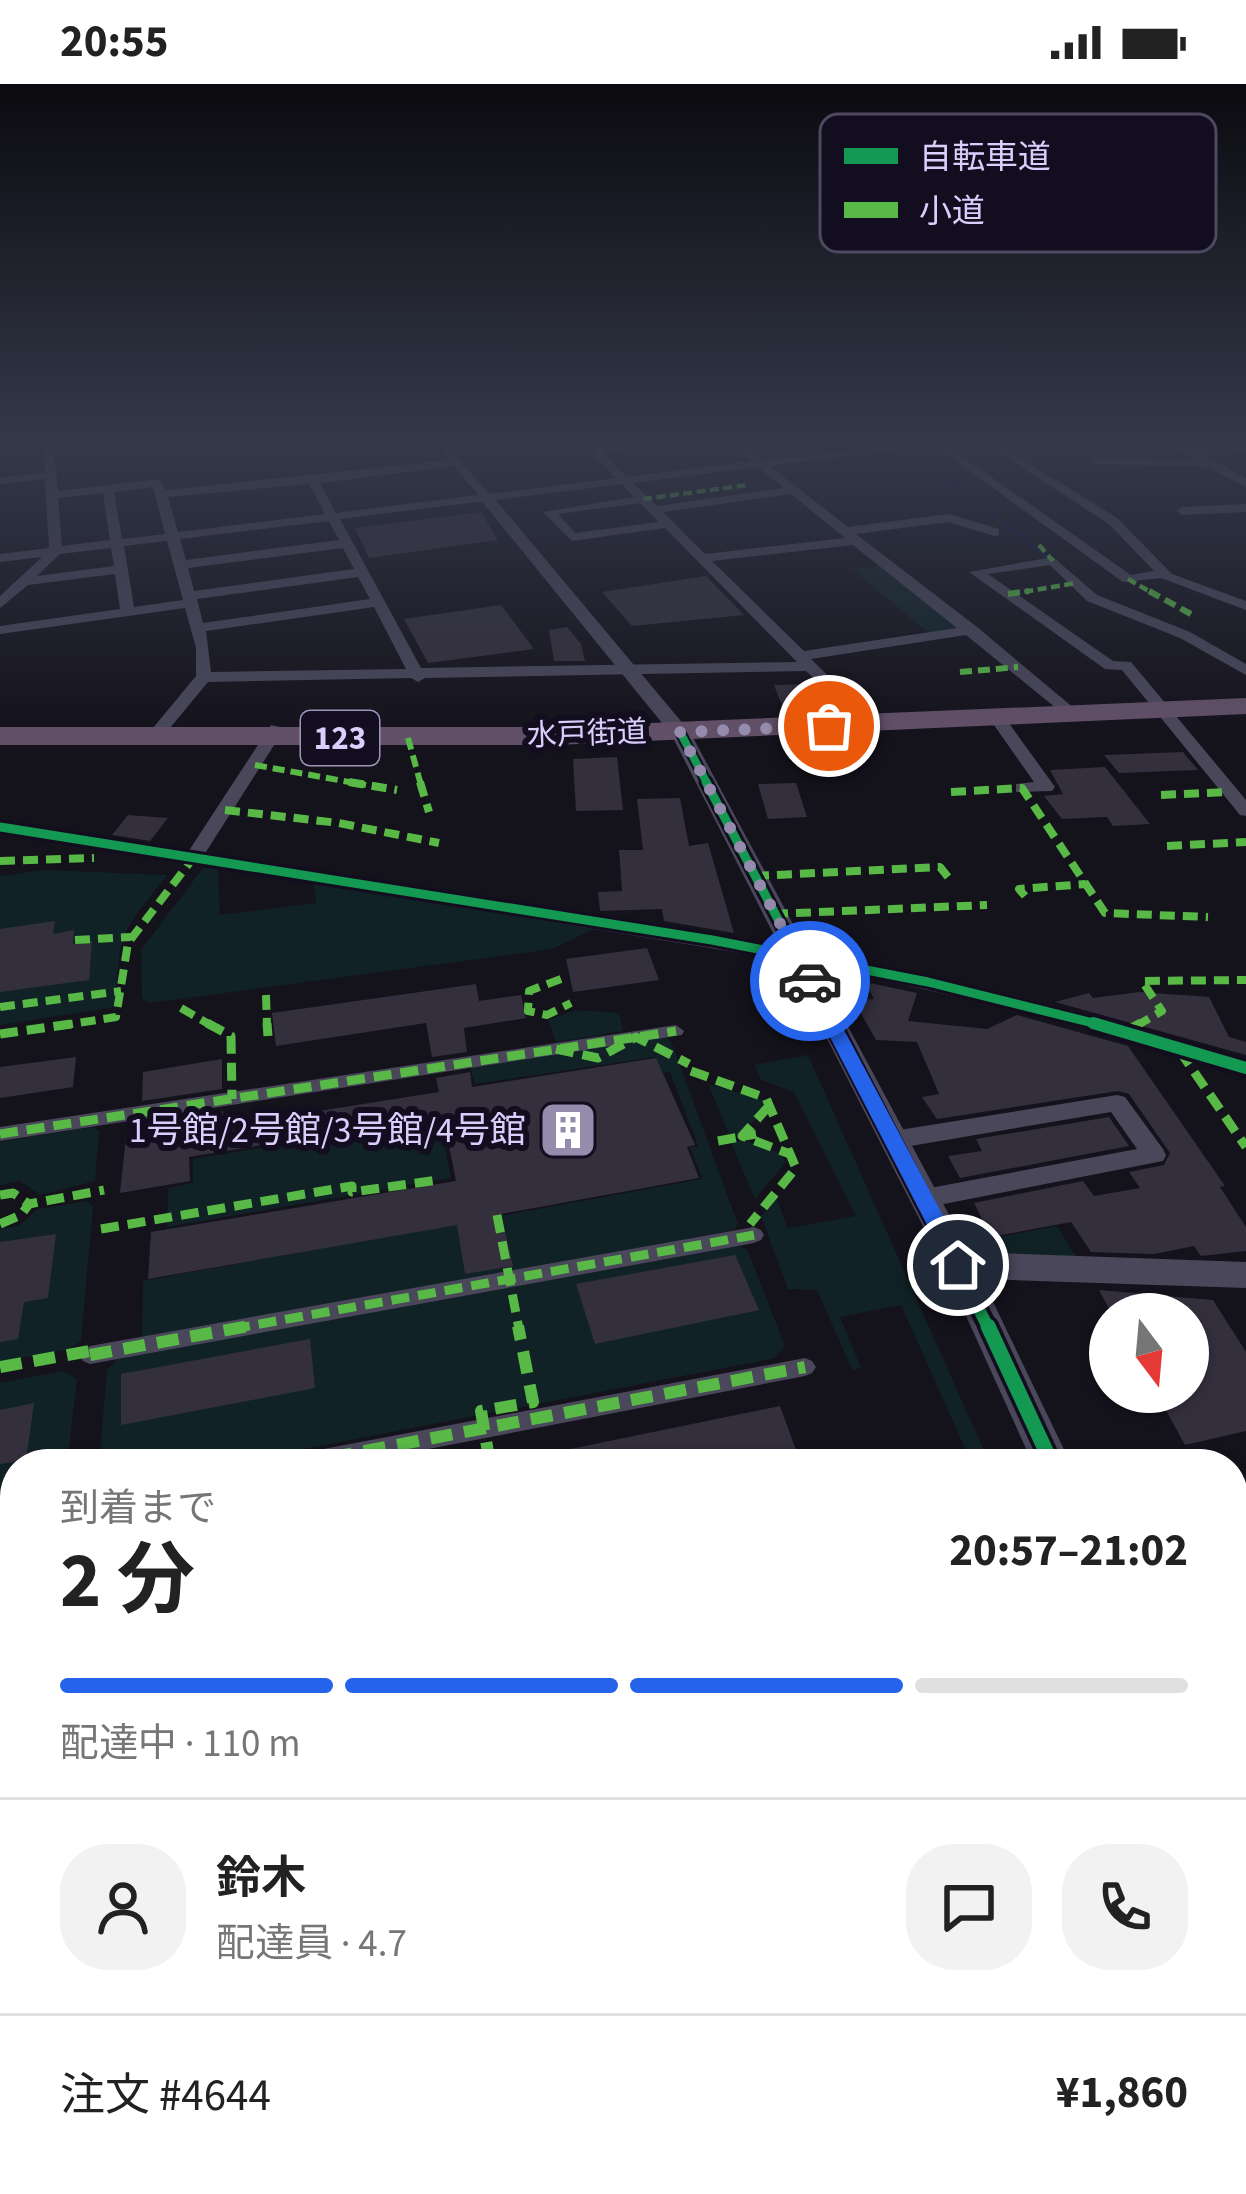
<!DOCTYPE html>
<html lang="ja">
<head>
<meta charset="utf-8">
<style>
	body { margin:0; font-family:"Source Sans 3","Noto Sans JP",sans-serif; background:#f2f2f2; color:#222; height:100vh; display:flex; flex-direction:column; font-size:45px; white-space:nowrap }
	* { box-sizing:border-box; margin:0 }
	p { font-size:39px; color:#767676 }
	.icon { flex:none; width:66px; height:66px; fill:none; stroke:currentColor; stroke-width:2; stroke-linecap:round; stroke-linejoin:round }
	.map { position:relative; flex:1; overflow:hidden }
	.panel { position:absolute; left:0px; top:1365px; width:1248px; height:747px; display:flex; flex-direction:column; background:#fff; border-radius:48px 48px 0 0; box-shadow:0 3px 9px #0004 }
	.panel>* { flex:none }
	.needle { width:78px; rotate:164deg }
	.controls { position:absolute; left:1089px; top:1209px; display:grid; gap:24px }
	.controls a { display:grid; place-items:center; width:120px; height:120px; border-radius:50%; background:#fff; box-shadow:0 3px 9px #0004; font-size:60px }
	.pin { position:absolute; display:grid; place-items:center; width:102px; height:102px; color:#fff; margin:-51px; border:6px solid #fff; border-radius:50%; box-shadow:0 3px 12px #0007 }
	.courier { position:absolute; display:grid; place-items:center; width:120px; height:120px; margin:-60px; border:9px solid #2563eb; border-radius:50%; background:#fff; color:#222; box-shadow:0 3px 15px #0007 }
	.summary em { font-style:normal; font-weight:700 }
	.summary div { display:flex; flex-direction:column-reverse }
	.summary { display:flex; align-items:center; justify-content:space-between; height:204px; padding:0 60px }
	h1 { font-size:78px; font-weight:700; line-height:90px }
	.bar { display:grid; grid-template-columns:repeat(4,1fr); gap:18px 12px; align-content:center; height:144px; padding:0 60px }
	.bar i { height:15px; border-radius:9px; background:#e0e0e0 }
	.bar .current { background:#2563eb }
	.bar p { grid-column:span 4 }
	.line { display:flex; align-items:center; gap:30px; padding:0 60px; border-top:3px solid #e0e0e0 }
	.line div { flex:1 }
	.round { display:grid; place-items:center; flex:none; width:126px; height:126px; border-radius:48px; background:#f2f2f2 }
	.status { display:flex; justify-content:space-between; align-items:center; height:84px; padding:0 60px; background:#fff; direction:ltr }
	.status svg { height:33px; fill:currentColor }
	.map>svg:first-child { display:block }
	.green { fill:#112226 }
	.lines { fill:none; stroke-linecap:round; stroke-linejoin:round }
	.stream { stroke:#0d1636; stroke-width:4.5 }
	.building { fill:#342f3d }
	.pedestrian { fill:#4a475b; fill-rule:evenodd }
	.minor { fill:#4a475b; fill-rule:evenodd }
	.tertiary { fill:#4a475b; fill-rule:evenodd }
	.trunk { fill:#625068; fill-rule:evenodd }
	.quiet-far5 { stroke:#58b947; stroke-width:4.5; stroke-dasharray:9 4.5; stroke-linecap:butt }
	.quiet-far4 { stroke:#58b947; stroke-width:6; stroke-dasharray:12 6; stroke-linecap:butt }
	.quiet-far3 { stroke:#58b947; stroke-width:8; stroke-dasharray:15 8; stroke-linecap:butt }
	.quiet-far2 { stroke:#58b947; stroke-width:9; stroke-dasharray:18 9; stroke-linecap:butt }
	.quiet-far1 { stroke:#58b947; stroke-width:12; stroke-dasharray:22 12; stroke-linecap:butt }
	.quiet { stroke:#58b947; stroke-width:15; stroke-dasharray:30 15; stroke-linecap:butt }
	.cycleway-far3-casing { stroke:#130e1f; stroke-width:12 }
	.cycleway-far2-casing { stroke:#130e1f; stroke-width:15 }
	.cycleway-far1-casing { stroke:#130e1f; stroke-width:20 }
	.cycleway-casing { stroke:#130e1f; stroke-width:22 }
	.cycleway-far3 { stroke:#139951; stroke-width:8 }
	.cycleway-far2 { stroke:#139951; stroke-width:9 }
	.cycleway-far1 { stroke:#139951; stroke-width:12 }
	.cycleway { stroke:#139951; stroke-width:15 }
	.route { fill:#2563eb }
	.done { stroke:#958cad; stroke-width:12; stroke-dasharray:0 21.6 }
	.labels { text-anchor:middle; dominant-baseline:central; stroke-width:12; stroke-linejoin:round; paint-order:stroke }
	.far-street-label { font-size:30px; fill:#dacefc; stroke:#130e1f }
	.shield { fill:#130e1f; stroke:#9e94ba; stroke-width:3 }
	.shield-label { font-size:33px; font-weight:bold; fill:#dacefc }
	.poi-label { font-size:36px; fill:#dacefc; stroke:#130e1f; text-anchor:end }
	.key { fill:#130e1f; stroke:#4f4861; stroke-width:3 }
	.key-label { font-size:33px; fill:#dacefc }
</style>
</head>
<body>
<div class="status"><b>20:55</b><svg viewBox="0 0 49 12"><path d="M0 12V9h3v3zM5 12V6h3v6zM10 12V3h3v9zM15 12V0h3v12zM26 1h20v11H26zM47 4h2v5h-2z"/></svg></div>
<div class="map">
<svg width="1246" height="2110" viewBox="0 0 1246 2110">
	<rect width="100%" height="100%" fill="#14121b"/>
	<g class="green">
		<polygon points="888,481 967,542 930,550 852,485"/>
		<polygon points="203,784 218,785 220,831 316,819 314,797 588,838 592,846 552,865 150,919 142,914 141,866"/>
		<path d="M44,786L167,791C120,851 120,845 115,923L0,941V792Z"/>
		<polygon points="576,926 619,929 623,947 556,958 548,936"/>
		<polygon points="663,952 671,957 738,1140 734,1146 142,1256 143,1197 702,1095 690,1064 698,1062 670,988 662,989 655,973 475,1000 470,983"/>
		<polygon points="808,971 990,1380 972,1380 901,1221 840,1233 861,1284 852,1286 817,1206 788,1205 761,1132 776,1113 788,1144 856,1132 794,1008 761,996 754,981"/>
		<polygon points="708,1000 767,1017 769,1022 741,1050 730,1052"/>
		<polygon points="440,1035 451,1094 167,1143 168,1104 193,1099 193,1075"/>
		<polygon points="93,1043 99,1047 95,1097 40,1111 20,1097 0,1101 0,1058"/>
		<polygon points="744,1056 782,1070 785,1079 755,1115 731,1058"/>
		<polygon points="87,1117 93,1122 81,1257 70,1265 0,1278 0,1145 19,1142 37,1125"/>
		<polygon points="1057,1142 1077,1174 974,1170 968,1159"/>
		<polygon points="740,1161 748,1167 785,1262 775,1274 227,1380 99,1380 107,1286 119,1274"/>
		<polygon points="63,1287 77,1295 67,1380 15,1380 15,1457 0,1460 0,1299"/>
		<polygon points="1233,1906 1246,1935 1246,2110 880,2110 877,2097 1233,2097"/>
		<polygon points="42,2097 332,2097 333,2106 380,2097 380,2110 41,2110"/>
	</g>
	<g class="lines">
		<polyline class="stream" points="893,357 1076,494"/>
	</g>
	<g class="building">
		<polygon points="481,428 498,456 369,474 355,444"/>
		<polygon points="706,492 744,531 632,542 602,508"/>
		<polygon points="501,521 534,565 428,579 404,535"/>
		<polygon points="567,543 581,560 585,577 554,577 549,546"/>
		<polygon points="814,600 828,622 783,624 774,601"/>
		<polygon points="1183,668 1198,686 1119,689 1104,671"/>
		<polygon points="617,673 623,726 576,727 573,675"/>
		<polygon points="1105,683 1150,740 1113,742 1107,733 1062,735 1044,712 1063,710 1050,686"/>
		<polygon points="796,699 807,733 768,735 758,700"/>
		<polygon points="680,714 689,762 708,759 734,849 664,837 662,825 600,827 598,808 622,807 619,766 643,766 637,715"/>
		<polygon points="128,731 168,734 150,757 112,751"/>
		<polygon points="55,837 53,850 74,846 73,860 92,857 89,896 0,908 0,845"/>
		<polygon points="647,864 659,896 573,908 566,875"/>
		<polygon points="865,898 917,909 908,937 987,945 1017,931 1128,962 1225,1102 1220,1103 1246,1143 1246,1167 1201,1172 1194,1162 1154,1170 1091,1168 1071,1138 991,1153 974,1119 1083,1097 1094,1112 1140,1104 1129,1088 1164,1081 1170,1069 1129,1010 1118,1007 937,1035 922,1013 939,1010 917,958 876,956 854,917 874,915"/>
		<polygon points="476,900 479,917 521,911 526,934 464,944 467,968 432,973 426,939 276,962 272,929"/>
		<polygon points="1139,908 1209,913 1229,953 1246,958 1246,971 1055,918 1089,909 1093,914"/>
		<polygon points="76,973 73,1003 0,1014 0,983"/>
		<polygon points="656,974 695,1061 687,1063 699,1094 501,1130 513,1182 465,1190 457,1141 148,1195 151,1148 456,1097 443,1031 189,1073 190,1097 120,1109 126,1053 142,1051 142,1040 223,1027 224,1042 439,1008 436,994 470,988 472,1003"/>
		<polygon points="222,975 222,1005 142,1017 143,988"/>
		<polygon points="1109,1033 1129,1062 960,1094 948,1072 982,1067 976,1055"/>
		<polygon points="56,1150 48,1214 24,1218 18,1255 0,1258 0,1158"/>
		<polygon points="735,1171 759,1226 595,1260 576,1200"/>
		<polygon points="1099,1206 1213,1216 1246,1268 1246,1347 1185,1361 1156,1308 1188,1308 1188,1230 1112,1230"/>
		<polygon points="310,1255 315,1304 121,1341 121,1290"/>
		<polygon points="34,1319 26,1376 0,1380 0,1326"/>
		<polygon points="780,1322 801,1380 542,1380 541,1371"/>
	</g>
	<g class="lines">
		<g class="pedestrian">
			<polygon points="676,941 684,947 682,951 0,1057 0,1043"/>
			<polygon points="754,1143 761,1146 764,1151 761,1156 754,1159 90,1280 83,1277 79,1271 83,1265 90,1262"/>
			<polygon points="805,1274 812,1277 816,1283 812,1289 805,1292 351,1380 286,1380 289,1373 297,1370"/>
		</g>
		<g class="minor">
			<path d="M43,357H53L58,407L158,395L166,406L449,376L434,357H444L489,410L616,394L580,357H591L627,393L751,377L727,357H738L763,376L906,360L902,365L770,382L848,443L949,430L999,445V451L995,452L948,438L856,450L977,543L1081,630L1067,633L966,551L811,575L874,637L876,640L868,645L806,587L425,594L418,598L411,594L208,598L160,656H148V650L196,592V564L185,524L0,550V542L120,525L115,490L28,501L0,524V512L42,473L0,478V470L49,464L45,395L0,400V394L45,388ZM454,382L478,411L336,429L320,399ZM758,383L784,404L657,422L633,399ZM309,400L325,430L178,448L168,413ZM622,400L634,413L543,428L572,457L665,444L797,578L421,584L340,435ZM153,403L165,450L122,455L114,408ZM103,409L110,456L62,462L58,414ZM791,410L845,454L705,470L663,428ZM640,419L659,438L575,449L558,430ZM329,437L339,456L186,476L180,455ZM167,457L183,516L134,523L124,462ZM853,461L957,544L804,567L712,477ZM111,464L114,482L37,492L60,470ZM343,464L354,485L194,507L188,484ZM358,493L370,515L203,539L197,515ZM374,523L406,585L211,588L206,547Z"/>
			<polygon points="928,357 940,357 1131,491 1154,487 1109,440 981,357 993,357 1117,434 1172,490 1246,517 1246,526 1161,494 1123,498"/>
			<polygon points="1162,357 1174,357 1190,365 1246,363 1246,369 1202,371 1246,394 1246,403 1208,383 1096,380 1090,377 1096,374 1195,376"/>
			<polygon points="1246,420 1246,428 1182,431 1176,427 1182,423"/>
			<polygon points="1053,473 1097,511 1190,548 1246,580 1246,591 1180,554 1087,517 1050,481 988,490 1113,577 1131,578 1246,716 1246,732 1240,731 1122,586 1105,585 969,488"/>
			<polygon points="991,631 1003,631 1055,703 1052,707 1016,708 1016,700 1034,698 989,634"/>
			<path d="M271,641L285,644L204,771C410,806 618,830 823,870C966,898 1107,933 1246,976V992L1035,930L820,882L0,748V738L188,768Z"/>
			<polygon points="1117,1011 1125,1013 1163,1065 1166,1071 1163,1077 923,1124 914,1121 910,1114 914,1107 1137,1065 1111,1028 893,1065 881,1056 893,1047"/>
		</g>
		<g class="tertiary">
			<polygon points="480,409 490,409 690,648 969,1168 1246,1178 1246,1204 982,1195 1071,1380 1033,1380 943,1181 671,650 480,415"/>
			<polygon points="1233,1746 1246,1751 1246,1822 1233,1816"/>
		</g>
		<polygon class="trunk" points="1246,614 1246,630 556,661 0,661 0,643 556,643"/>
		<g class="quiet-far5">
			<polyline points="661,358 675,357"/>
			<polyline points="595,367 625,363"/>
			<polyline points="643,415 748,401"/>
			<polyline points="1039,461 1053,477"/>
			<polyline points="1128,495 1154,510"/>
			<polyline points="1011,510 1076,499"/>
		</g>
		<g class="quiet-far4">
			<polyline points="1149,507 1191,530"/>
			<polyline points="1008,510 1029,507"/>
			<polyline points="960,588 1018,583"/>
			<polyline points="408,654 421,701"/>
			<polyline points="255,681 366,701"/>
		</g>
		<g class="quiet-far3">
			<polyline points="349,698 397,706"/>
			<polyline points="420,698 429,728"/>
			<polyline points="951,708 1022,704 1105,829 1208,833"/>
			<polyline points="1161,711 1230,708"/>
			<polyline points="225,726 339,739 439,759"/>
			<polyline points="1167,762 1246,758"/>
			<polyline points="0,777 94,774"/>
			<polyline points="754,792 940,783 948,793"/>
			<polyline points="1025,812 1019,805 1086,800"/>
			<polyline points="773,830 987,821"/>
			<polyline points="75,856 131,853"/>
			<polyline points="561,895 529,907 528,927 547,931 571,919"/>
			<polyline points="266,911 267,942"/>
			<polyline points="0,923 121,907"/>
			<polyline points="181,924 212,942"/>
			<polyline points="58,942 116,933 128,859 194,773"/>
			<polyline points="1136,942 1162,927 1142,897 1246,896"/>
		</g>
		<g class="quiet-far2">
			<polyline points="207,939 231,952 232,1015"/>
			<polyline points="267,939 268,952"/>
			<polyline points="1126,947 1141,939"/>
			<polyline points="0,950 78,939"/>
			<polyline points="556,965 598,974 636,953 689,980"/>
			<polyline points="1179,966 1246,1063"/>
			<polyline points="691,987 766,1014 796,1084 750,1140"/>
			<polyline points="769,1022 742,1052 790,1070"/>
			<polyline points="0,1050 676,947"/>
			<polyline points="718,1057 756,1050"/>
			<polyline points="0,1111 13,1109 29,1120"/>
			<polyline points="497,1131 519,1245"/>
			<polyline points="0,1140 21,1131 29,1120 104,1106"/>
			<polyline points="101,1145 352,1102 352,1108 438,1096"/>
			<polyline points="232,1245 754,1151"/>
		</g>
		<g class="quiet-far1">
			<polyline points="90,1271 249,1242"/>
			<polyline points="0,1283 90,1267"/>
			<polyline points="297,1380 805,1283"/>
			<polyline points="490,1380 481,1327 533,1318 518,1242"/>
			<polyline points="0,1498 15,1495"/>
		</g>
		<g class="quiet">
			<polyline points="0,1857 15,1853"/>
			<polyline points="387,2097 388,2110"/>
			<polyline points="581,2110 609,2102 610,2110"/>
			<polyline points="742,2110 785,2097"/>
		</g>
		<defs>
			<polyline id="cycleway-far3" points="680,648 708,701"/>
			<g id="cycleway-far2">
				<polyline points="706,698 834,942"/>
				<polyline points="0,743 712,856 928,898 1105,942"/>
			</g>
			<g id="cycleway-far1">
				<polyline points="832,939 989,1245"/>
				<polyline points="1093,939 1246,984"/>
			</g>
			<polyline id="cycleway" points="988,1242 1052,1380"/>
		</defs>
		<use href="#cycleway-far3" class="cycleway-far3-casing"/>
		<use href="#cycleway-far2" class="cycleway-far2-casing"/>
		<use href="#cycleway-far1" class="cycleway-far1-casing"/>
		<use href="#cycleway" class="cycleway-casing"/>
		<use href="#cycleway-far3" class="cycleway-far3"/>
		<use href="#cycleway-far2" class="cycleway-far2"/>
		<use href="#cycleway-far1" class="cycleway-far1"/>
		<use href="#cycleway" class="cycleway"/>
	</g>
	<linearGradient id="sky" x2="0" y2="1"><stop stop-color="#0b0a0f"/><stop offset="0.55" stop-color="#34394a"/><stop offset="1" stop-color="#34394a" stop-opacity="0"/></linearGradient>
	<rect width="1246" height="652" fill="url(#sky)"/>
	<polygon class="route" points="810,892 818,897 966,1175 966,1187 951,1187 801,897"/>
	<g class="lines">
		<polyline class="done" points="810,897 680,648 829,642"/>
	</g>
	<defs>
		<symbol id="building-square" viewBox="-11 -11 22 22"><rect x="-9" y="-9" width="18" height="18" rx="4" fill="#958cad" stroke="#130e1f"/><path d="M-4-6H4V6H1V3H-1V6H-4ZM-2.5-4.3h1.7v1.8h-1.7ZM.8-4.3h1.7v1.8H.8ZM-2.5-1h1.7V.8h-1.7ZM.8-1h1.7V.8H.8Z" fill="#fff"/></symbol>
	</defs>
	<g fill-rule="evenodd">
		<use href="#building-square" x="535" y="1013" width="66" height="66"/>
	</g>
	<g class="labels">
		<g class="far-street-label">
			<text transform="translate(587 650) rotate(-2)">水戸街道</text>
		</g>
		<rect class="shield" x="301" y="627" width="78" height="54" rx="9"/>
		<g class="shield-label">
			<text x="340" y="654">123</text>
		</g>
		<g class="poi-label">
			<text x="526" y="1046">1号館/2号館/3号館/4号館</text>
		</g>
	</g>
	<rect x="820" y="30" width="396" height="138" rx="18" class="key"/>
	<rect x="844" y="64" width="54" height="16" fill="#139951"/>
	<rect x="844" y="118" width="54" height="16" fill="#58b947"/>
	<g class="key-label">
		<text x="919" y="84">自転車道</text>
		<text x="919" y="138">小道</text>
	</g>
</svg>
<div class="controls">
<a><svg class="needle" viewBox="-14 -14 28 28"><path d="M0-13l5 13h-10z" fill="#e53935"/><path d="M0 13l5-13h-10z" fill="#767676"/></svg></a>
</div>
<div class="pin" style="left:829px;top:642px;background:#ea580c"><svg class="icon" aria-label="bag" viewBox="0 0 24 24"><path d="M5 8h14l-1 12H6zM9 8a3 3 0 0 1 6 0"/></svg></div>
<div class="pin" style="left:958px;top:1181px;background:#1f2937"><svg class="icon" aria-label="home" viewBox="0 0 24 24"><path d="M3 11l9-7 9 7M6 9v11h12V9"/></svg></div>
<div class="courier" style="left:810px;top:897px"><svg class="icon" aria-label="car" viewBox="0 0 24 24"><path d="M5 17H2v-5l4-1 3-4h7l3 4 3 1v5h-3M9 17h6M6 11h13"/><circle cx="7" cy="17" r="2"/><circle cx="17" cy="17" r="2"/></svg></div>
<section class="panel">
<div class="summary"><div><h1>2 分</h1><p>到着まで</p></div><em>20:57–21:02</em></div>
<div class="bar"><i class="current"></i><i class="current"></i><i class="current"></i><i></i><p>配達中 · 110 m</p></div>
<div class="line" style="height:216px"><a class="round"><svg class="icon" aria-label="person" viewBox="0 0 24 24"><circle cx="12" cy="8" r="4"/><path d="M4 21q1-7 8-7t8 7"/></svg></a><div><b>鈴木</b><p>配達員 · 4.7</p></div><a class="round"><svg class="icon" aria-label="chat" viewBox="0 0 24 24"><path d="M4 5h16v11H9l-5 4z"/></svg></a><a class="round"><svg class="icon" aria-label="phone" viewBox="0 0 24 24"><path d="M5 4h4l2 5-3 2q2 4 5 5l2-3 5 2v4C11 20 4 13 5 4z"/></svg></a></div>
<div class="line" style="height:156px"><div>注文 #4644</div><b>¥1,860</b></div>
</section>
</div>
</body>
</html>
